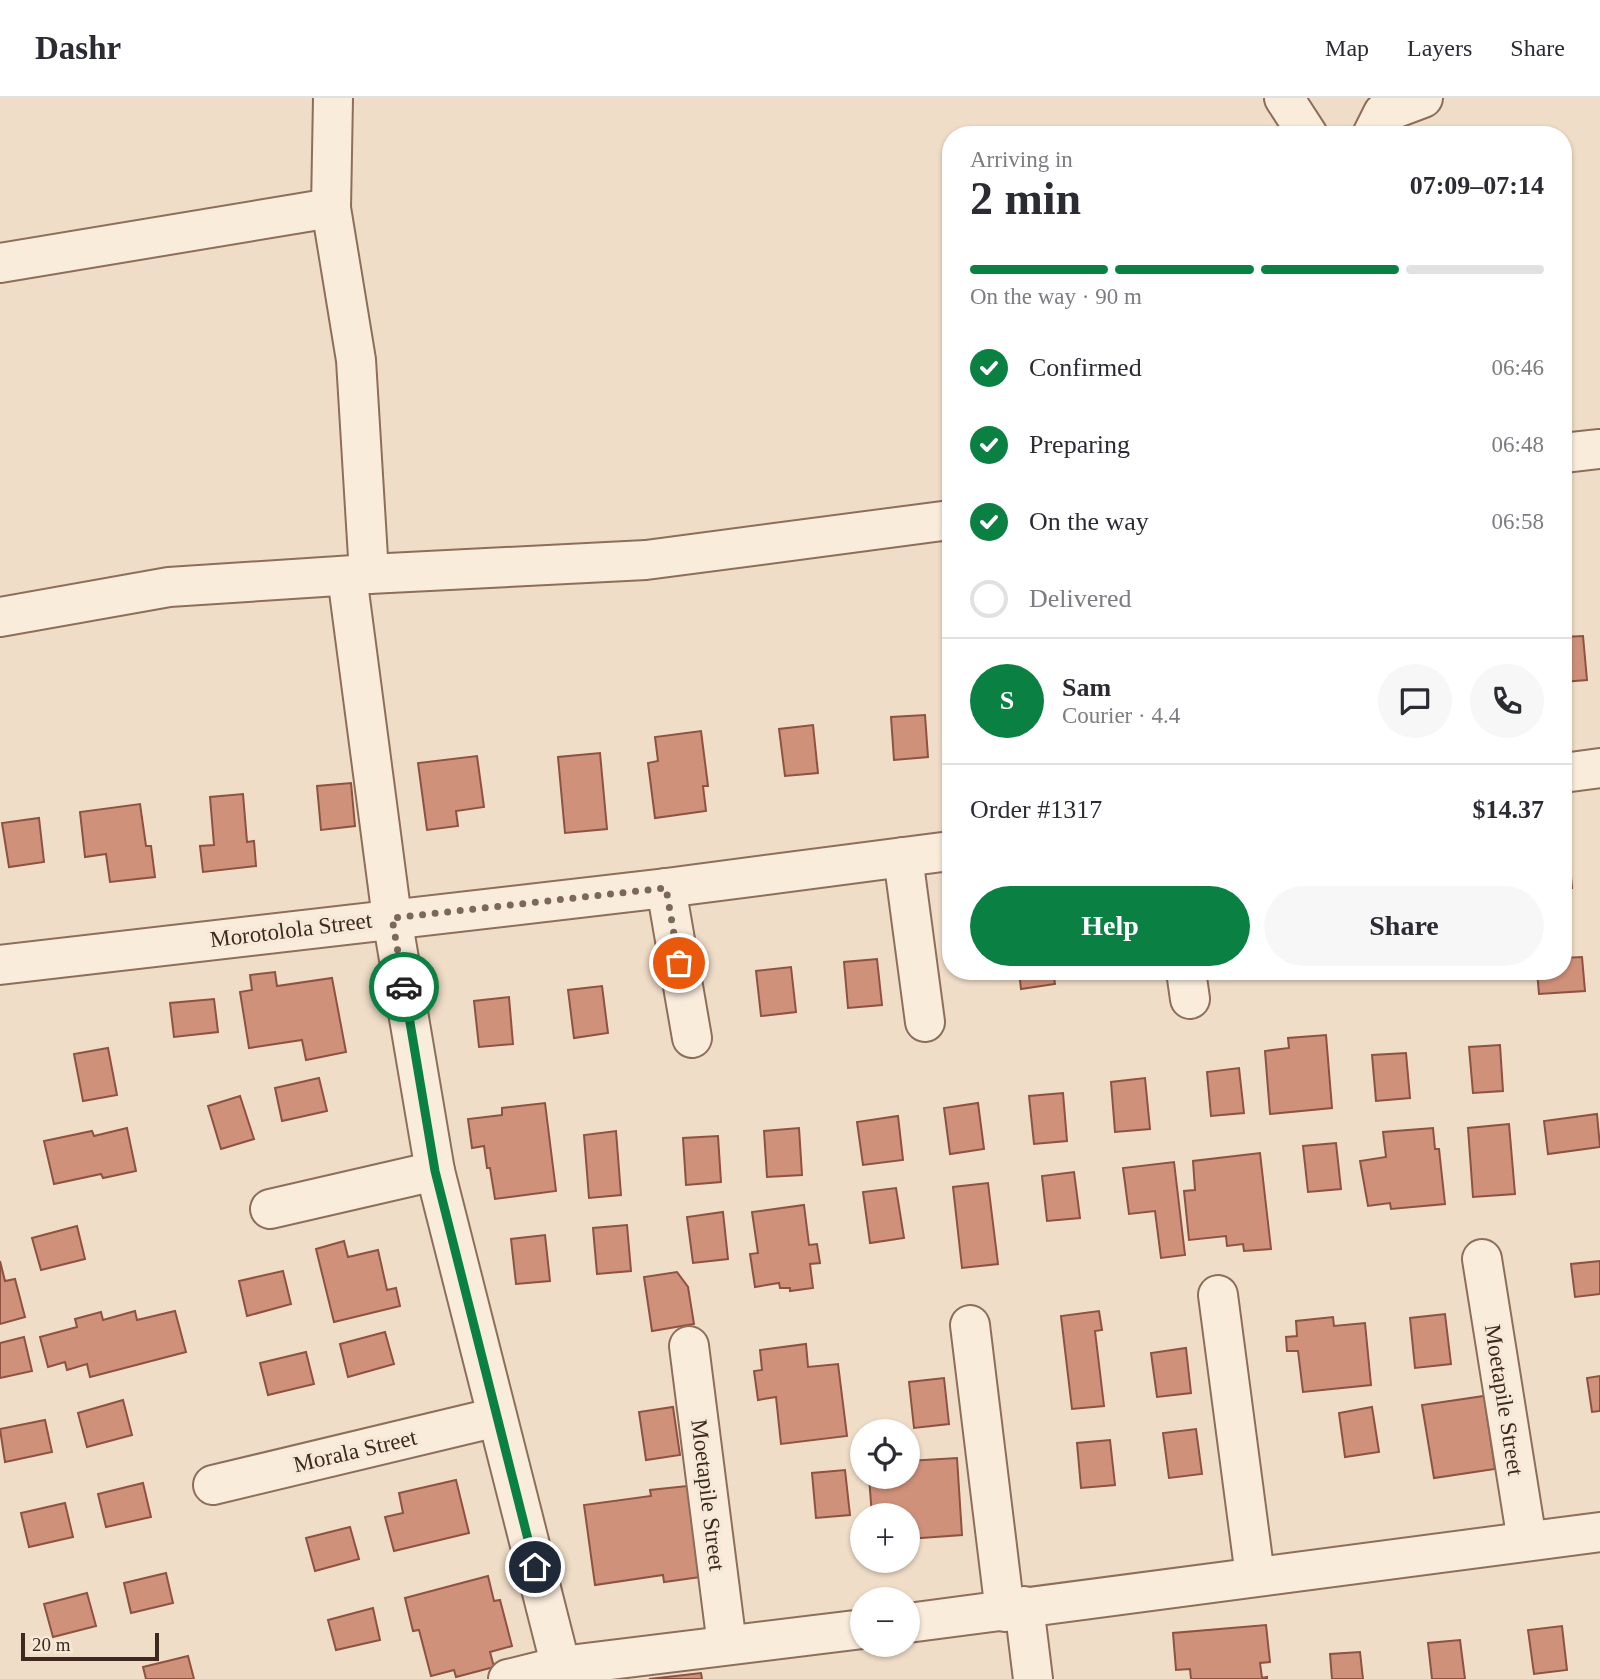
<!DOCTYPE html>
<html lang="en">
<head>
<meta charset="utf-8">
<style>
	body { margin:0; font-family:Georgia,serif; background:#f7f7f7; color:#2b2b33; height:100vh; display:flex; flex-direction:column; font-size:26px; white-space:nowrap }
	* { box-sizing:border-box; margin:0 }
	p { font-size:23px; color:#7c7c81 }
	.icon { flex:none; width:38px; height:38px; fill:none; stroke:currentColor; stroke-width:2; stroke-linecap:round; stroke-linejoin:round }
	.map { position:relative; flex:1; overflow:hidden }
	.sheet { position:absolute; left:942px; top:28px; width:630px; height:854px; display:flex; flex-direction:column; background:#fff; border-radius:28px; box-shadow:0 2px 5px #0004 }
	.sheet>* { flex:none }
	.buttons { position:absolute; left:850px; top:1321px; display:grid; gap:14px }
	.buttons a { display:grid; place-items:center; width:70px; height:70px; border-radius:50%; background:#fff; box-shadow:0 2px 5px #0004; font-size:35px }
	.scale { position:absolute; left:21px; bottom:18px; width:138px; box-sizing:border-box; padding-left:7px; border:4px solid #3d291f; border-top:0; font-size:19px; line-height:24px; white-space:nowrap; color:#3d291f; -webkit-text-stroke:5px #f7e9d7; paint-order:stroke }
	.pin { position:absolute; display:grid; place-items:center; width:60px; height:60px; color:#fff; margin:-30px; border:4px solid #fff; border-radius:50%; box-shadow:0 2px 7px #0007 }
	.courier { position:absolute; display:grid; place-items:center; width:70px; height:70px; margin:-35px; border:5px solid #0b8043; border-radius:50%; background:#fff; color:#222; box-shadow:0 2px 9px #0007 }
	.overview em { font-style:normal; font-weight:700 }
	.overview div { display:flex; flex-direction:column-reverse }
	.overview { display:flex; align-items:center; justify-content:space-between; height:119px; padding:0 28px }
	h1 { font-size:46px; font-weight:700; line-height:52px }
	.bar { display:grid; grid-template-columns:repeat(4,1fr); gap:10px 7px; align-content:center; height:84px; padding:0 28px }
	.bar i { height:9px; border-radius:5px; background:#e1e1e2 }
	.bar .active { background:#0b8043 }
	.bar p { grid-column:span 4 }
	.line { display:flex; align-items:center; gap:18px; padding:0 28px; border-top:2px solid #e1e1e2 }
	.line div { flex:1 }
	.round { display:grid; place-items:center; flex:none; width:74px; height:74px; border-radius:37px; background:#f7f7f7 }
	ol { padding:0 28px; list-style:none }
	li { display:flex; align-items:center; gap:21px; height:77px }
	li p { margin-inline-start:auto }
	li .icon { padding:7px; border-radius:50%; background:#0b8043; color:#fff; stroke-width:4 }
	li:last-child { color:#7c7c81 }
	li i { width:38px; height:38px; border:4px solid #e1e1e2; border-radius:50% }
	.cta { display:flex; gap:14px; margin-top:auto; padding:14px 28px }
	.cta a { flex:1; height:80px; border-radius:42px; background:#0b8043; color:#fff; font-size:28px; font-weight:700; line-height:80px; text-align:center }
	.cta a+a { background:#f7f7f7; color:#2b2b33 }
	header { display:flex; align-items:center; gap:42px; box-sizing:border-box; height:98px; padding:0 35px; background:#fff; border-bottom:2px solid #e1e1e2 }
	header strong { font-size:33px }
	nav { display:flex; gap:38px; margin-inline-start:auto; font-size:24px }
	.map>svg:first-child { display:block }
	.building { fill:#d0917b; stroke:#8d5240; stroke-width:2 }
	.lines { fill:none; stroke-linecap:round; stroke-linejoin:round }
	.minor-casing { stroke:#8d6e5b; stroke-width:42 }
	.minor { stroke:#faecdb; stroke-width:38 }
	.done { stroke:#7c685a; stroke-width:7; stroke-dasharray:0 12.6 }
	.route { stroke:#0b8043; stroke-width:9 }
	.labels { text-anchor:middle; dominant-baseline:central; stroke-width:7; stroke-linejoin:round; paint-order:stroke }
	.street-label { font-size:23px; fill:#3d291f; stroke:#f7e9d7 }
</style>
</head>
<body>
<header>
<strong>Dashr</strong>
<nav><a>Map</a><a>Layers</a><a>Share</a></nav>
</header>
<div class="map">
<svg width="1600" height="1581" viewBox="0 0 1600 1581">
	<rect width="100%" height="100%" fill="#f0ddc7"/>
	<g class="building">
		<polygon points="1583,538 1587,582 1563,584 1563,539"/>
		<polygon points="925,617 928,659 894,662 891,619"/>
		<polygon points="813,627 818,675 785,678 779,631"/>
		<polygon points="701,633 708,688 703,688 706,713 655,720 648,665 658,663 655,639"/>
		<polygon points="600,655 607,731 565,735 558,659"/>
		<polygon points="477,658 484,709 456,713 458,728 427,732 418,665"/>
		<polygon points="351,685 355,728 321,732 317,688"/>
		<polygon points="243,696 247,744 254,743 256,768 203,774 200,748 214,747 210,699"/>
		<polygon points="140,706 146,748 151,748 155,779 110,784 106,756 85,759 80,714"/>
		<polygon points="39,720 44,764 9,769 2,725"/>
		<polygon points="1569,756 1572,790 1563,791 1563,757"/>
		<polygon points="1582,859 1585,893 1539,896 1537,873 1563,873 1563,860"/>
		<polygon points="877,861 882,907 848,910 844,864"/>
		<polygon points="791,869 796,914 761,918 756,873"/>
		<polygon points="1019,873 1053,873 1055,886 1021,891"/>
		<polygon points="1099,873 1134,873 1134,877 1100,881"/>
		<polygon points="275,874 277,888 332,880 346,954 306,962 302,942 249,950 240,894 252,892 250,877"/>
		<polygon points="602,888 608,935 574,940 568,892"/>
		<polygon points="509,899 513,946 479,949 474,903"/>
		<polygon points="214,901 218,934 174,939 170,905"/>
		<polygon points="1326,937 1332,1010 1270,1016 1265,953 1289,950 1288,940"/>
		<polygon points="1500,947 1503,993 1473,995 1469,949"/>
		<polygon points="108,950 117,997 83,1003 74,956"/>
		<polygon points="1406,955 1410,1000 1376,1003 1372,957"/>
		<polygon points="1239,970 1244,1015 1211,1018 1207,974"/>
		<polygon points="319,980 327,1013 282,1023 275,990"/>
		<polygon points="1145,980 1150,1031 1115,1034 1111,984"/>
		<polygon points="1063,995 1067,1043 1034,1046 1029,998"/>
		<polygon points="240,998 254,1041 221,1051 208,1008"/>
		<polygon points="545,1005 556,1093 495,1101 490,1070 487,1070 484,1048 472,1050 468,1021 502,1017 502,1010"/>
		<polygon points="978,1005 984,1051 950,1056 944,1010"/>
		<polygon points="1597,1016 1600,1049 1548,1056 1544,1023"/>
		<polygon points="898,1018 903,1062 863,1067 857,1024"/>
		<polygon points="1509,1026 1515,1096 1473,1099 1468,1030"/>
		<polygon points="127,1030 136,1073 103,1080 101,1076 54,1086 44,1043 92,1033 94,1038"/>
		<polygon points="799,1030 802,1077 767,1079 764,1033"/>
		<polygon points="1433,1030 1435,1051 1439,1051 1445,1106 1391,1111 1390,1105 1368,1108 1360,1063 1386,1059 1383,1034"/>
		<polygon points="616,1033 621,1097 589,1100 584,1037"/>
		<polygon points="718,1038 721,1084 686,1087 683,1040"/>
		<polygon points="1336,1045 1341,1091 1308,1094 1303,1048"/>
		<polygon points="1260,1055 1271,1151 1244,1153 1243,1146 1227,1148 1226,1138 1189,1142 1184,1093 1195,1092 1193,1063"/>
		<polygon points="1174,1064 1185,1157 1161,1160 1155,1113 1129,1116 1123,1070"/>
		<polygon points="1074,1074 1080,1120 1047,1123 1042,1078"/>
		<polygon points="988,1085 998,1166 962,1170 953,1089"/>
		<polygon points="896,1090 904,1140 870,1145 863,1094"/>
		<polygon points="804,1107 809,1147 817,1146 820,1165 810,1166 813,1190 790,1193 790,1190 780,1190 779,1185 755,1189 750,1156 758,1155 752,1114"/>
		<polygon points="723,1114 728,1161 693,1165 687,1119"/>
		<polygon points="627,1127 631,1173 597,1176 593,1130"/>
		<polygon points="77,1128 85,1161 41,1172 32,1140"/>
		<polygon points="545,1137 550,1183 516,1186 511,1141"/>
		<polygon points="344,1143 348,1159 378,1152 387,1192 396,1190 400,1208 334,1224 316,1151"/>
		<polygon points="0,1163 5,1183 15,1181 25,1219 0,1226"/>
		<polygon points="1600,1163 1600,1196 1575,1199 1571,1166"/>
		<polygon points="283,1173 291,1206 247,1218 239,1183"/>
		<polygon points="677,1174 688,1189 694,1226 652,1233 644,1179"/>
		<polygon points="135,1213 137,1222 175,1213 186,1254 90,1279 87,1266 67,1272 65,1264 48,1269 40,1239 77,1229 75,1221 101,1214 103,1222"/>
		<polygon points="1099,1213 1102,1232 1095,1233 1104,1308 1072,1311 1061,1218"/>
		<polygon points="1445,1216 1451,1266 1415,1270 1410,1220"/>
		<polygon points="1333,1219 1334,1228 1365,1225 1371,1287 1303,1294 1298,1253 1287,1253 1286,1239 1297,1238 1296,1223"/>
		<polygon points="385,1234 394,1266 348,1279 340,1246"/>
		<polygon points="24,1239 32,1273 0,1280 0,1245"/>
		<polygon points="806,1246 808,1269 838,1266 847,1338 781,1346 776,1299 758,1302 754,1273 762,1272 760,1252"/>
		<polygon points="1186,1250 1191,1295 1157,1299 1151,1255"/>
		<polygon points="306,1254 314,1286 268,1297 260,1265"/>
		<polygon points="1600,1278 1600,1313 1592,1314 1587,1280"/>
		<polygon points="944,1280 949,1326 914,1330 909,1284"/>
		<polygon points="1484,1298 1495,1371 1434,1380 1422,1307"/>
		<polygon points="123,1302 132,1337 87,1349 78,1315"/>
		<polygon points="673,1309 680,1357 646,1362 639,1314"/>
		<polygon points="1372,1309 1379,1354 1345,1359 1339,1315"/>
		<polygon points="45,1322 52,1354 5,1364 0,1331"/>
		<polygon points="1196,1331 1202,1376 1169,1380 1163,1335"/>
		<polygon points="1110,1342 1115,1387 1081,1390 1077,1345"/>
		<polygon points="957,1360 962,1437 908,1441 908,1418 872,1418 869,1379 908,1379 908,1363"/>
		<polygon points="845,1372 850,1417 816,1420 812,1375"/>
		<polygon points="456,1382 469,1435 394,1453 385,1419 403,1415 399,1395"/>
		<polygon points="143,1385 151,1419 106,1429 98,1396"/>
		<polygon points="687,1388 694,1438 708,1478 664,1484 663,1477 595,1487 584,1407 651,1398 650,1392"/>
		<polygon points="65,1405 73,1439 29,1449 21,1415"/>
		<polygon points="350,1429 359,1461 315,1473 306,1440"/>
		<polygon points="166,1475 173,1505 131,1515 124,1485"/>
		<polygon points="488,1478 494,1503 500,1502 512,1548 490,1554 494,1569 456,1579 454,1572 431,1578 419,1532 413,1533 405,1500"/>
		<polygon points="87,1495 96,1528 53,1539 44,1506"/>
		<polygon points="373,1510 380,1542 336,1552 328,1522"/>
		<polygon points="1266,1527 1270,1564 1260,1565 1262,1580 1267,1579 1267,1581 1191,1581 1190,1571 1176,1572 1173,1535"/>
		<polygon points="1562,1528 1567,1572 1534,1576 1528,1532"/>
		<polygon points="1460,1542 1465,1581 1432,1581 1428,1545"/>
		<polygon points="1360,1554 1363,1581 1332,1581 1330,1556"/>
		<polygon points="188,1558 194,1581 146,1581 143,1569"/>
		<polygon points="701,1575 702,1581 649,1581"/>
	</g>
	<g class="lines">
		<defs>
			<g id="minor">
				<polyline points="333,0 331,110 356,262 369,476"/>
				<polyline points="1284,0 1308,37"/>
				<polyline points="1372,37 1383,15 1423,0"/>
				<polyline points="0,165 331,110"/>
				<polyline points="1563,355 1600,351"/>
				<polyline points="347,478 392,820 435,1073 564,1581"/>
				<polyline points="0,519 169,489 369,476 646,462 950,422"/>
				<polyline points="1563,675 1600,670"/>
				<polyline points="903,759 925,924"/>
				<polyline points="666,790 692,940"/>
				<polyline points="0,867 666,790 950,753"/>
				<polyline points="1186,873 1190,901"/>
				<polyline points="270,1111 435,1073"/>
				<polyline points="1482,1161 1527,1443"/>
				<polyline points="1218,1197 1255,1478"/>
				<polyline points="970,1227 1005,1514"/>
				<polyline points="689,1248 727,1547"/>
				<polyline points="213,1387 497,1319"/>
				<polyline points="1024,1508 1033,1581"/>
				<polyline points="908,1525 1600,1434"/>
				<polyline points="508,1581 561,1568 863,1531"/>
			</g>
		</defs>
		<use href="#minor" class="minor-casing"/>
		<use href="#minor" class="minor"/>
	</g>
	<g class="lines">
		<polyline class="done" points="404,889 392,820 666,790 679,865"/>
		<polyline class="route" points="404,889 435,1073 535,1469"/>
	</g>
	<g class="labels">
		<g class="street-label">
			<text transform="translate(291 832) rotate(-7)">Morotolola Street</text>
			<text transform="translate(1504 1302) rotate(81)">Moetapile Street</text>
			<text transform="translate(355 1353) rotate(-13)">Morala Street</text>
			<text transform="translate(708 1397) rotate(83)">Moetapile Street</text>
		</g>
	</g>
</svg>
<div class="buttons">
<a><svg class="icon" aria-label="locate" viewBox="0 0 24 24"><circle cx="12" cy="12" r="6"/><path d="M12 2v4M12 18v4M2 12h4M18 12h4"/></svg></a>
<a>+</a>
<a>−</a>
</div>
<div class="scale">20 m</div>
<div class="pin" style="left:679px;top:865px;background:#ea580c"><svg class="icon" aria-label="bag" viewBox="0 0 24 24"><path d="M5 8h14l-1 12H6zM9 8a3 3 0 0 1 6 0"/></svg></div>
<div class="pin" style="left:535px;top:1469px;background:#1f2937"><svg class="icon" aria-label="home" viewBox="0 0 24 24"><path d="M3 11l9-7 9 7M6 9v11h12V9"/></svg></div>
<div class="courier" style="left:404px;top:889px"><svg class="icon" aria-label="car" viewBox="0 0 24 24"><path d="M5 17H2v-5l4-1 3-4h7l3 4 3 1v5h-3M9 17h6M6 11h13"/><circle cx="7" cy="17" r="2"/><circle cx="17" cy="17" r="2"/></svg></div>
<section class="sheet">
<div class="overview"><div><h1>2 min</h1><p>Arriving in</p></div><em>07:09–07:14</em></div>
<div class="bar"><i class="active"></i><i class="active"></i><i class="active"></i><i></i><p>On the way · 90 m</p></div>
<ol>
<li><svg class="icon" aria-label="check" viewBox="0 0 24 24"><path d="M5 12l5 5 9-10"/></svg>Confirmed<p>06:46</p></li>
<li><svg class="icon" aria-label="check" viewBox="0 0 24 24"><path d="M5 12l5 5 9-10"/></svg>Preparing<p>06:48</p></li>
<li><svg class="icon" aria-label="check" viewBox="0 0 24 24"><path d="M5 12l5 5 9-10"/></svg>On the way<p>06:58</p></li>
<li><i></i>Delivered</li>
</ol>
<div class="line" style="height:126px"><b class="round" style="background:#0b8043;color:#fff">S</b><div><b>Sam</b><p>Courier · 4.4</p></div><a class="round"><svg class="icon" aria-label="chat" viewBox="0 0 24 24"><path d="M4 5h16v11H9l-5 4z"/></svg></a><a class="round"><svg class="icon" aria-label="phone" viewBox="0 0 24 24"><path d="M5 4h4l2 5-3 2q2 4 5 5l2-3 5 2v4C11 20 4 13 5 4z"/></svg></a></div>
<div class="line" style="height:91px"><div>Order #1317</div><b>$14.37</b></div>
<div class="cta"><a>Help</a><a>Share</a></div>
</section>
</div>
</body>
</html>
